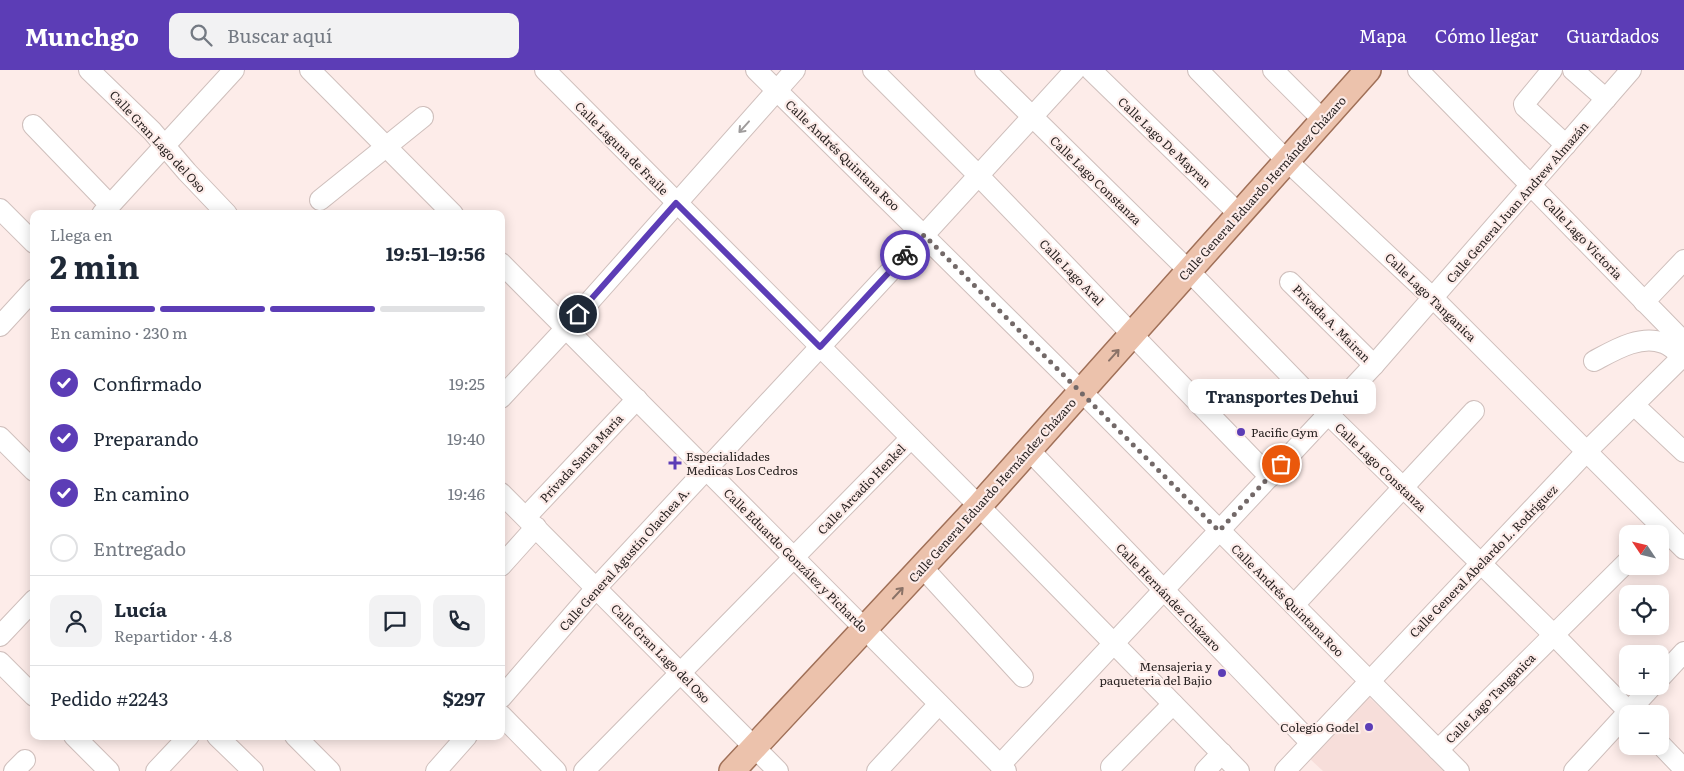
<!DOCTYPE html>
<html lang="es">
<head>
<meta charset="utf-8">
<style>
	body { margin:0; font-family:Literata,serif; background:#f2f2f3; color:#1f2937; height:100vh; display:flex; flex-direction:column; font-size:19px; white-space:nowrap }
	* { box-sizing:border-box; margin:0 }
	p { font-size:16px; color:#747a83 }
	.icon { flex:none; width:28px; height:28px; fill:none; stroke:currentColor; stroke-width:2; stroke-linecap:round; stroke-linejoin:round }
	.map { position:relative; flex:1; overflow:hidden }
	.drawer { position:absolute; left:30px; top:140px; width:475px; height:530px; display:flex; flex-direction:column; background:#fff; border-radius:10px; box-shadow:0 2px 12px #0003 }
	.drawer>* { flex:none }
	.needle { width:32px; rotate:305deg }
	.controls { position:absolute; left:1619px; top:455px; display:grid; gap:10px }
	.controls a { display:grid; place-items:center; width:50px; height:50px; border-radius:10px; background:#fff; box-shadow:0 2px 12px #0003; font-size:25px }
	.pin { position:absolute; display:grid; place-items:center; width:42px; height:42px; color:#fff; margin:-21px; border:2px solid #fff; border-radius:50%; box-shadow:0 1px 5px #0007 }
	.courier { position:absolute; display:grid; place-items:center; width:50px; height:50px; margin:-25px; border:4px solid #5c3db6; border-radius:50%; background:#fff; color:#222; box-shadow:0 1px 6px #0007 }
	.bubble { position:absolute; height:35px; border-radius:10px; background:#fff; box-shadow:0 2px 12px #0003; font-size:16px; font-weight:700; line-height:35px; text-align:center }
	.headline em { font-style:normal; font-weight:700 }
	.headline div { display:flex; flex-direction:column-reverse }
	.headline { display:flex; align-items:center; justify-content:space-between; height:85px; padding:0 20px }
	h1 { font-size:32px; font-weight:700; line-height:38px }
	.bar { display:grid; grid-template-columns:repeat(4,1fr); gap:8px 5px; align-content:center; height:60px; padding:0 20px }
	.bar i { height:6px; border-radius:4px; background:#e0e1e3 }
	.bar .active { background:#5c3db6 }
	.bar p { grid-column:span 4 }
	.line { display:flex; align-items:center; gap:12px; padding:0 20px; border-top:1px solid #e0e1e3 }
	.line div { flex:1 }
	.round { display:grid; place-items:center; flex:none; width:52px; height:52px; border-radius:10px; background:#f2f2f3 }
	ol { padding:0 20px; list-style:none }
	li { display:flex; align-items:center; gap:15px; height:55px }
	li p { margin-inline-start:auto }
	li .icon { padding:5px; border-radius:50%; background:#5c3db6; color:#fff; stroke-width:4 }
	li:last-child { color:#747a83 }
	li i { width:28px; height:28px; border:2px solid #e0e1e3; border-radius:50% }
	header { display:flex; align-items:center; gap:30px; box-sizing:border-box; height:70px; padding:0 25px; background:#5c3db6; color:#fff }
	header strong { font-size:24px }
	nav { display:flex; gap:28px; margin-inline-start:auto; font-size:18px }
	.search { width:350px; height:45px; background:#f2f2f3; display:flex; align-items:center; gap:12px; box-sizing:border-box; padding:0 18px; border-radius:10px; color:#747a83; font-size:19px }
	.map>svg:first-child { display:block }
	.built { fill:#f7deda }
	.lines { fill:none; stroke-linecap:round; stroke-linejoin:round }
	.minor-casing { stroke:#cfbfbc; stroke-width:22 }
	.major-casing { stroke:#a07058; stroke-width:28 }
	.minor { stroke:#fff; stroke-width:20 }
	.major { stroke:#ecc2ac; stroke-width:25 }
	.oneway { stroke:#9f9c9c }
	.oneway2 { stroke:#8a7267 }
	.done { stroke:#736968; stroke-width:5; stroke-dasharray:0 9 }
	.route { stroke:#5c3db6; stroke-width:6 }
	.poi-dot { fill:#5c3db6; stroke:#fdece9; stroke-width:2 }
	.labels { text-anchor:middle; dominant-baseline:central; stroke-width:4.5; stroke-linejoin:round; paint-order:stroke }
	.street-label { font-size:12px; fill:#292322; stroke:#fdece9 }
	.poi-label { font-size:12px; fill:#292322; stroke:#fdece9; text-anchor:start }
</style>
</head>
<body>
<header>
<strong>Munchgo</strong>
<div class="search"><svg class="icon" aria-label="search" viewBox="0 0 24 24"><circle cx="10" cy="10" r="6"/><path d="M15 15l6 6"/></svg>Buscar aquí</div>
<nav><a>Mapa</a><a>Cómo llegar</a><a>Guardados</a></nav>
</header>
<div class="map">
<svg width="1684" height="701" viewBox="0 0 1684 701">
	<rect width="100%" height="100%" fill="#fdece9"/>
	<polygon class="built" points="1368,626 1446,701 1323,701 1309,688"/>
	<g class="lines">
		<defs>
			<g id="minor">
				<polyline points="89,0 152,61 187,102 227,144"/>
				<polyline points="310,0 453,144"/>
				<polyline points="545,0 979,436 1239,701"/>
				<polyline points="756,0 1081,321 1459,701"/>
				<polyline points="873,0 978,105 1270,407"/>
				<polyline points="985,0 1189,201 1328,344 1554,565 1631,644"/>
				<polyline points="1091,0 1239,144"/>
				<polyline points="1198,0 1286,90 1433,228 1684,479"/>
				<polyline points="1273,0 1323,50"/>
				<polyline points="1418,0 1684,272"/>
				<polyline points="1552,0 1524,34 1525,37 1566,75"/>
				<polyline points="1573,0 1606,29"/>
				<polyline points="33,55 110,135"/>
				<polyline points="320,130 423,47"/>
				<polyline points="0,139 34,173"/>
				<polyline points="102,144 234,0"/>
				<polyline points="501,193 1006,701"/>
				<polyline points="1290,212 1374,295"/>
				<polyline points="1644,232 1684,190"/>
				<polyline points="0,256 34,219"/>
				<path d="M1594,291C1613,281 1640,264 1663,273C1670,275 1676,281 1682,287"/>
				<polyline points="501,328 566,258 795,0"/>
				<polyline points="1634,335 1684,382"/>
				<polyline points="0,367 34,401"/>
				<polyline points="1029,380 1311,673"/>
				<polyline points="501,423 778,701"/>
				<polyline points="526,447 637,329"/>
				<polyline points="501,496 536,457"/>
				<polyline points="922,497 1023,607"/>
				<polyline points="1294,535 1474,341"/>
				<polyline points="0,566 34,530"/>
				<polyline points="0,592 34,626"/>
				<polyline points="1660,608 1684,582"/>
				<polyline points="501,628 597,517 924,165 1075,0"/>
				<polyline points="501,645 556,701"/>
				<polyline points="74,666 109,701"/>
				<polyline points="217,666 253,701"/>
				<polyline points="295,666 330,701"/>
				<polyline points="1660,674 1684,699"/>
				<polyline points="1438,680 1628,491"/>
				<polyline points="1000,695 1374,295 1631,0"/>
				<polyline points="1111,697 1173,634"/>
				<polyline points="14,701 25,690"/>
				<polyline points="156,701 189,666"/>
				<polyline points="436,701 467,666"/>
				<polyline points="584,701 911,368"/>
				<polyline points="877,701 939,634"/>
				<polyline points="1205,701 1222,683"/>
				<polyline points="1285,701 1587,381 1684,285"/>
				<polyline points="1574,701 1652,616"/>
			</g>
			<polyline id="major" points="732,701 979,436 1368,0"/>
		</defs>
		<use href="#minor" class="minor-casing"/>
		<use href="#major" class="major-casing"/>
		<use href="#minor" class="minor"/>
		<use href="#major" class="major"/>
	</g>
	<defs><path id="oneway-shaft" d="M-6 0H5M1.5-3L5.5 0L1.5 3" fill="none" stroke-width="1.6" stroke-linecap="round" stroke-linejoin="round" transform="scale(1.25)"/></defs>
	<use class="oneway" href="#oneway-shaft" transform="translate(744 57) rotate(132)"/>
	<g class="oneway2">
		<use href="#oneway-shaft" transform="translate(1114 285) rotate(-48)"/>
		<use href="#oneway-shaft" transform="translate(898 523) rotate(-47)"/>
	</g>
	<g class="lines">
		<polyline class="done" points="905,185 924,165 1219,461 1281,394"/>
		<polyline class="route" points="578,244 676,133 820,277 905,185"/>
	</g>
	<g class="poi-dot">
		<circle cx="1241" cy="362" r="5"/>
		<path d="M672.5 385.5h5v5h5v5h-5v5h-5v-5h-5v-5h5z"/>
		<circle cx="1222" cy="603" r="5"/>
		<circle cx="1369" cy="657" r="5"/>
	</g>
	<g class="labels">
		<g class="street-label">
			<text transform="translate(158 71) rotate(47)">Calle Gran Lago del Oso</text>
			<text transform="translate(1165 72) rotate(44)">Calle Lago De Mayran</text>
			<text transform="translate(622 78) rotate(45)">Calle Laguna de Fraile</text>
			<text transform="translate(843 85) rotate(44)">Calle Andrés Quintana Roo</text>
			<text transform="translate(1096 110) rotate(44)">Calle Lago Constanza</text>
			<text transform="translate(1262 118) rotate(-48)">Calle General Eduardo Hernández Cházaro</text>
			<text transform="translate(1517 132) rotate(-49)">Calle General Juan Andrew Almazán</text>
			<text transform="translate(1583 168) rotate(46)">Calle Lago Victoria</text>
			<text transform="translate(1072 202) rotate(46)">Calle Lago Aral</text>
			<text transform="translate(1431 227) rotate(44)">Calle Lago Tanganica</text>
			<text transform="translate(1332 253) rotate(45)">Privada A. Mairan</text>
			<text transform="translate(581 388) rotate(-47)">Privada Santa María</text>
			<text transform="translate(1381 397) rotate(44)">Calle Lago Constanza</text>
			<text transform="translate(861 419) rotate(-46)">Calle Arcadio Henkel</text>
			<text transform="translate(992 420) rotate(-48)">Calle General Eduardo Hernández Cházaro</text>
			<text transform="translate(624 489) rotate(-48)">Calle General Agustín Olachea A.</text>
			<text transform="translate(796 490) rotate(45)">Calle Eduardo González y Pichardo</text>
			<text transform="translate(1483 491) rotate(-46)">Calle General Abelardo L. Rodríguez</text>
			<text transform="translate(1169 527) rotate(46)">Calle Hernández Cházaro</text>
			<text transform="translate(1288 530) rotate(45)">Calle Andrés Quintana Roo</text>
			<text transform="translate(661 583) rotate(45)">Calle Gran Lago del Oso</text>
			<text transform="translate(1490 628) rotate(-45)">Calle Lago Tanganica</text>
		</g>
		<g class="poi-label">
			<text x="1251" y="362">Pacific Gym</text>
			<text x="686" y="386">Especialidades<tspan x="686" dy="14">Medicas Los Cedros</tspan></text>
			<text x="1212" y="596" text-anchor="end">Mensajeria y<tspan x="1212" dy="14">paqueteria del Bajio</tspan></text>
			<text x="1359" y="657" text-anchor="end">Colegio Godel</text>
		</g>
	</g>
</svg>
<div class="controls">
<a><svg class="needle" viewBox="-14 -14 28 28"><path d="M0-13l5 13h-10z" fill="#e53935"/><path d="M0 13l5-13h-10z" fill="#747a83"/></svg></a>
<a><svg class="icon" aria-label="locate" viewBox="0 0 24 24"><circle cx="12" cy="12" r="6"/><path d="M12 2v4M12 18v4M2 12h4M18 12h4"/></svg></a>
<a>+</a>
<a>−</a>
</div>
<div class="pin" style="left:1281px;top:394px;background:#ea580c"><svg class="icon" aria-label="bag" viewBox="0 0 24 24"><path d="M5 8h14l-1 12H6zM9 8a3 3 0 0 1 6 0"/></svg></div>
<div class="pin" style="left:578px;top:244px;background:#1f2937"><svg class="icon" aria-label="home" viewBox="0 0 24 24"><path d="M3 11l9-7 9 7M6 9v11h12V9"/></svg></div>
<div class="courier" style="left:905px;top:185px"><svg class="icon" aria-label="bike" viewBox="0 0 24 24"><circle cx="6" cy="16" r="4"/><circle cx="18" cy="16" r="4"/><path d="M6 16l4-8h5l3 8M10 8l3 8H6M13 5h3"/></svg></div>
<div class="bubble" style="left:1188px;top:309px;width:188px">Transportes Dehui</div>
<section class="drawer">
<div class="headline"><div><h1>2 min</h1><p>Llega en</p></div><em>19:51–19:56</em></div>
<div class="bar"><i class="active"></i><i class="active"></i><i class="active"></i><i></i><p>En camino · 230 m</p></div>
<ol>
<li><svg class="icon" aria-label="check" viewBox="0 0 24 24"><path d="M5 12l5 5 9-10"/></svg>Confirmado<p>19:25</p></li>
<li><svg class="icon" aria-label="check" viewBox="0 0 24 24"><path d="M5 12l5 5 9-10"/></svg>Preparando<p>19:40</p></li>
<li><svg class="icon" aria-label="check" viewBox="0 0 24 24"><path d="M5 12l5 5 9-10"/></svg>En camino<p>19:46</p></li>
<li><i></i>Entregado</li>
</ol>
<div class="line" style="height:90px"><a class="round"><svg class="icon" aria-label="person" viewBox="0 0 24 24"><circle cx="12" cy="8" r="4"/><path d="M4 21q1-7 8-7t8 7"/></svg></a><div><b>Lucía</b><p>Repartidor · 4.8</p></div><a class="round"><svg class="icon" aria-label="chat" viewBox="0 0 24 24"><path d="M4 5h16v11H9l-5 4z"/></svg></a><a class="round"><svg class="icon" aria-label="phone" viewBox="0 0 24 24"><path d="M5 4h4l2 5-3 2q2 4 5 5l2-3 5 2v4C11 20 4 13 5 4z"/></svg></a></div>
<div class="line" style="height:65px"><div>Pedido #2243</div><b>$297</b></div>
</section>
</div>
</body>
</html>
